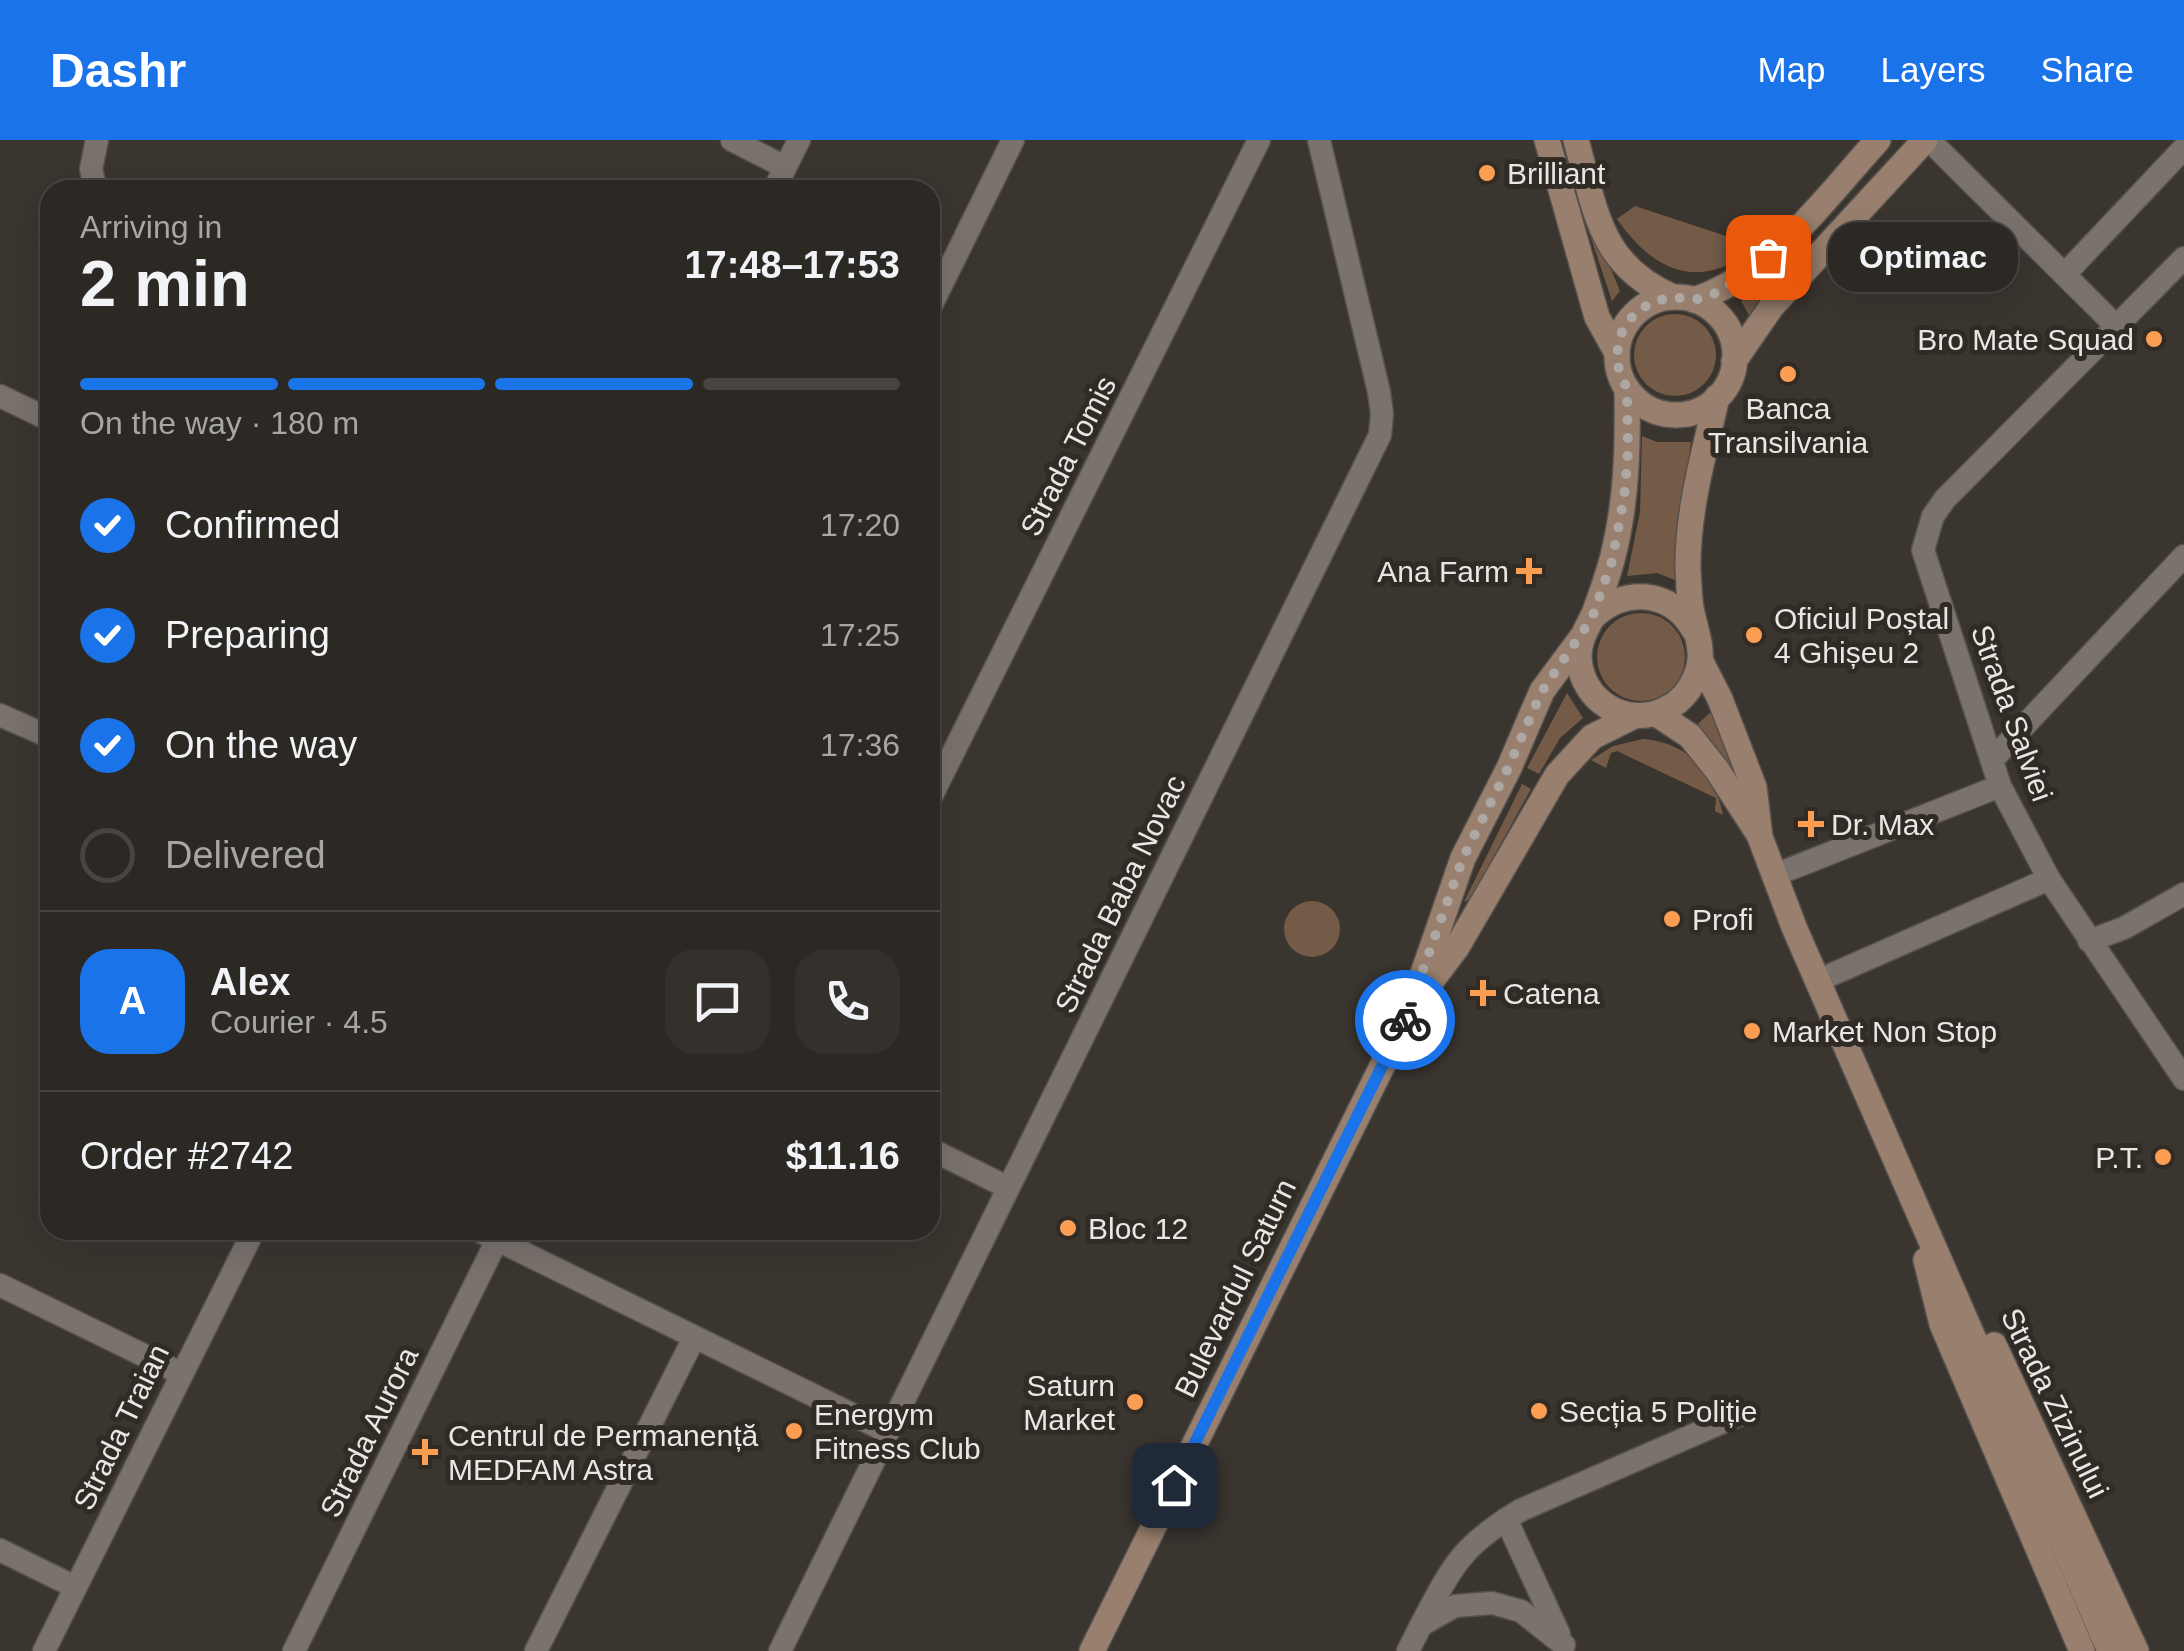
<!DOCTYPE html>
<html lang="en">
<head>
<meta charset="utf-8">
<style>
	body { margin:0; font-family:Helvetica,sans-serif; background:#34302c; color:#f1f3f6; height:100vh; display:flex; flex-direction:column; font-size:38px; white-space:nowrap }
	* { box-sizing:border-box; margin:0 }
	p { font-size:32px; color:#a6a6a6 }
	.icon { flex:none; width:55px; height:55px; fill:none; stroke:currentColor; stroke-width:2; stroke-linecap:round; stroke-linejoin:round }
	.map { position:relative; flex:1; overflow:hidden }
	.side { position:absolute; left:40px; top:40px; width:900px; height:1060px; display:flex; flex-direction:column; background:#2c2824; border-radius:30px; box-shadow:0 10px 40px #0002,0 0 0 2px #484441 }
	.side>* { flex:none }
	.pin { position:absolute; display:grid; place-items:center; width:85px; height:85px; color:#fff; margin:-42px; border-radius:20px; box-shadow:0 5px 15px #0006 }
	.courier { position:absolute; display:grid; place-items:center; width:100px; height:100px; margin:-50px; border:8px solid #1a73e8; border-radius:50%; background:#fff; color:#222; box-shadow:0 2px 12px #0007 }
	.bubble { position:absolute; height:70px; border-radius:30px; background:#2c2824; box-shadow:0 10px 40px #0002,0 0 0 2px #484441; font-size:32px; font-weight:600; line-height:70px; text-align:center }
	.overview em { font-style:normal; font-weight:600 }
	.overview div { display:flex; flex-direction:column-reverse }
	.overview { display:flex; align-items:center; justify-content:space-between; height:170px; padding:0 40px }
	h1 { font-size:65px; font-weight:600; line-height:75px }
	.bar { display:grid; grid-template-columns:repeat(4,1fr); gap:15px 10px; align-content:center; height:120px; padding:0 40px }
	.bar i { height:12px; border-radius:8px; background:#484441 }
	.bar .active { background:#1a73e8 }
	.bar p { grid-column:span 4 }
	.line { display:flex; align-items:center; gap:25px; padding:0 40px; border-top:2px solid #484441 }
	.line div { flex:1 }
	.round { display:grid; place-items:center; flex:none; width:105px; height:105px; border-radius:30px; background:#34302c }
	ol { padding:0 40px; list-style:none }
	li { display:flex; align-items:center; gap:30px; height:110px }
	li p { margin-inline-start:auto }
	li .icon { padding:10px; border-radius:50%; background:#1a73e8; color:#fff; stroke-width:4 }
	li:last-child { color:#a6a6a6 }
	li i { width:55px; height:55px; border:5px solid #484441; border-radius:50% }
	header { display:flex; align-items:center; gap:60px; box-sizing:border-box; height:140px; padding:0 50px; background:#1a73e8; color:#fff }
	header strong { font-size:48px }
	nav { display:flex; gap:55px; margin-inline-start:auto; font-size:35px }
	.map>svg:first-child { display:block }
	.green { fill:#745b48 }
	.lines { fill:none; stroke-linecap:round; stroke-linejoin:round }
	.street-casing { stroke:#56514d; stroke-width:25 }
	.secondary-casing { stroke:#56514d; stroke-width:28 }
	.street { stroke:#79726d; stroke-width:22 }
	.secondary { stroke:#99806e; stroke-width:25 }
	.done { stroke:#ada8a4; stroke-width:10; stroke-dasharray:0 18 }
	.route { stroke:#1a73e8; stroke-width:12 }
	.poi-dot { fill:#fb9e51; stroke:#312b26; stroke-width:4 }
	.labels { text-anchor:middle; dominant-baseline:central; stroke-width:10; stroke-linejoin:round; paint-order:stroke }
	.poi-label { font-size:30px; fill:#eae6e3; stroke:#312b26; text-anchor:start }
	.street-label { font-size:30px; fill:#eae6e3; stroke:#312b26 }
</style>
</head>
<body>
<header>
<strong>Dashr</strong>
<nav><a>Map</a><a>Layers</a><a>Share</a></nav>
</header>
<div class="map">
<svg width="2184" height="1511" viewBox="0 0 2184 1511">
	<rect width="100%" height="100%" fill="#3b3530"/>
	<g class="green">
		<path d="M1635,66L1732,98L1749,88L1767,95C1712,152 1660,141 1617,79Z"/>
		<polygon points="1591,82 1620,151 1612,161 1586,83"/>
		<polygon points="1784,126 1788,130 1750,177 1741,161 1767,143"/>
		<circle cx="1675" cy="215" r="41"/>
		<polygon points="1642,296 1657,302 1691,302 1681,373 1680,442 1657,433 1627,436 1640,372"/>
		<circle cx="1641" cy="517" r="44"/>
		<polygon points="1567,553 1583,578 1560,598 1539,634 1527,628"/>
		<polygon points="1713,570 1750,668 1698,584"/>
		<path d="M1643,599C1689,603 1714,632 1723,675L1715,671L1716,658L1617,611L1611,613L1606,628L1591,620L1613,606Z"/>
		<polygon points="1522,644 1531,649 1471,758 1464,762"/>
		<circle cx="1312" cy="789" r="28"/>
	</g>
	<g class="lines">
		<defs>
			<g id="street">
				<polyline points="732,0 785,27"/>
				<polyline points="1929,0 2116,186"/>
				<polyline points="96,50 91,29 97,0"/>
				<polyline points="774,50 799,0"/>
				<polyline points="2184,118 1945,359 1933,376 1923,410 2000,646 2049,739 2184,939"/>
				<polyline points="2065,134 2184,8"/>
				<polyline points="930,168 1013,0"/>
				<polyline points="0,256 50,280"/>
				<polyline points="0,575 50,597"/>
				<polyline points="1992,620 2184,416"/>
				<polyline points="930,659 1259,0"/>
				<polyline points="1775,735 2000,646"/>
				<polyline points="2089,801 2124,788 2184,754"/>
				<polyline points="1817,841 2049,739"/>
				<polyline points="930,1009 1007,1047"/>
				<polyline points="477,1090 886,1291"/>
				<polyline points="0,1145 180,1233"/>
				<polyline points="1506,1379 1559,1494"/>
				<polyline points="0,1410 75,1447"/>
				<path d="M1421,1485C1453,1425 1461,1406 1521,1370L1739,1275"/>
				<polyline points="44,1511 254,1090"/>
				<polyline points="294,1511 497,1100"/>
				<polyline points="536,1511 694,1198"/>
				<polyline points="780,1511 1380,295 1382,274 1379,252 1319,0"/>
				<polyline points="1408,1511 1421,1485 1455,1466 1492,1463 1521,1471 1564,1505"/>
			</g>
			<g id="secondary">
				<polyline points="1547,0 1597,177 1617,213"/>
				<path d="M1576,0C1596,71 1599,125 1673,157"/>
				<circle cx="1676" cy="216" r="59"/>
				<path d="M1694,160C1772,134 1824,59 1878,0"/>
				<polyline points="1734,221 1772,166 1925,0"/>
				<path d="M1627,249C1628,306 1627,360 1613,416C1608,435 1601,455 1594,474C1587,488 1579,500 1579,516C1580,561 1627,589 1666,569C1684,561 1697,541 1700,521C1702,504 1694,485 1691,468C1689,456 1689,443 1688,430C1687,371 1704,314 1717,257"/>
				<path d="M1592,478C1623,446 1672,450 1694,490"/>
				<polyline points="1700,520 1720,559 1754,647 1760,697 1794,787 2110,1511"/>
				<polyline points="1657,574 1690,596 1717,630 1758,693"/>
				<polyline points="1423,852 1457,807 1557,635 1592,597 1634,576"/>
				<polyline points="1926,1120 1942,1184 2082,1511"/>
				<polyline points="1994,1205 2136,1511"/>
				<polyline points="1092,1511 1411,868 1463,718 1509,628 1542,551 1582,497"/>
			</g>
		</defs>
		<use href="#street" class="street-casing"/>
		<use href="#secondary" class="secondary-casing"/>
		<use href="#street" class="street"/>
		<use href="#secondary" class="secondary"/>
	</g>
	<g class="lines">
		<polyline class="done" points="1405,880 1463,718 1508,628 1542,551 1592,478 1612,421 1624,358 1628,313 1627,249 1618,226 1617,213 1622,192 1634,174 1652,162 1673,157 1694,160 1719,152 1768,117"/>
		<polyline class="route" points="1174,1345 1405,880"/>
	</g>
	<g class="poi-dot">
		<circle cx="1487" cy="33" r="10"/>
		<circle cx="2154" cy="199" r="10"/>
		<circle cx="1788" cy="234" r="10"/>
		<path d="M1524 416h10v10h10v10h-10v10h-10v-10h-10v-10h10z"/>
		<circle cx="1754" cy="495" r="10"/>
		<path d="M1806 669h10v10h10v10h-10v10h-10v-10h-10v-10h10z"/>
		<circle cx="1672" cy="779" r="10"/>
		<path d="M1478 838h10v10h10v10h-10v10h-10v-10h-10v-10h10z"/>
		<circle cx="1752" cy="891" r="10"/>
		<circle cx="2163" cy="1017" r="10"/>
		<circle cx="1068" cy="1088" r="10"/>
		<circle cx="1135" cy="1262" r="10"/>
		<circle cx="1539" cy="1271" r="10"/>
		<circle cx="794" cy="1291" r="10"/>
		<path d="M420 1297h10v10h10v10h-10v10h-10v-10h-10v-10h10z"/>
	</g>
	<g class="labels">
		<g class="poi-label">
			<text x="1507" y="33">Brilliant</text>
			<text x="2134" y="199" text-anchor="end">Bro Mate Squad</text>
			<text x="1788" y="268" text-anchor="middle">Banca<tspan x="1788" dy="34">Transilvania</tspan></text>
			<text x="1509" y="431" text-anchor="end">Ana Farm</text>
			<text x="1774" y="478">Oficiul Poștal<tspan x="1774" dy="34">4 Ghișeu 2</tspan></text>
			<text x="1831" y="684">Dr. Max</text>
			<text x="1692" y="779">Profi</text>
			<text x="1503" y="853">Catena</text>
			<text x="1772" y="891">Market Non Stop</text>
			<text x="2143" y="1017" text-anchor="end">P.T.</text>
			<text x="1088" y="1088">Bloc 12</text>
			<text x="1115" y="1245" text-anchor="end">Saturn<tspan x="1115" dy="34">Market</tspan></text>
			<text x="1559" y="1271">Secția 5 Poliție</text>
			<text x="814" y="1274">Energym<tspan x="814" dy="34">Fitness Club</tspan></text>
			<text x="448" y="1295">Centrul de Permanență<tspan x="448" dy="34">MEDFAM Astra</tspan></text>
		</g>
		<g class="street-label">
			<text transform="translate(1068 316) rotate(-63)">Strada Tomis</text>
			<text transform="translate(2012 573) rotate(70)">Strada Salviei</text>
			<text transform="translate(1120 754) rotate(-64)">Strada Baba Novac</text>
			<text transform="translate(1235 1148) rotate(-64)">Bulevardul Saturn</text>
			<text transform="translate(2055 1263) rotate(64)">Strada Zizinului</text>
			<text transform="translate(121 1287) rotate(-64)">Strada Traian</text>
			<text transform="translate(369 1292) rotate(-64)">Strada Aurora</text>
		</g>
	</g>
</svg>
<div class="pin" style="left:1768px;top:117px;background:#ea580c"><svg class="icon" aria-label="bag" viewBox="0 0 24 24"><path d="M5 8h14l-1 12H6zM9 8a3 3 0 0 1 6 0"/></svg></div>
<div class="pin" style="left:1174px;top:1345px;background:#1f2937"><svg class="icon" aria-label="home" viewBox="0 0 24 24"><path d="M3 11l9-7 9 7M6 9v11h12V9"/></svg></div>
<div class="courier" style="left:1405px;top:880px"><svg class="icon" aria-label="bike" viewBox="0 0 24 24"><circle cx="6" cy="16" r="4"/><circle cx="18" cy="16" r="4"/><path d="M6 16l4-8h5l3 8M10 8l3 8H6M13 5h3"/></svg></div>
<div class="bubble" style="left:1828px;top:82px;width:190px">Optimac</div>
<section class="side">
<div class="overview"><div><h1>2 min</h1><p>Arriving in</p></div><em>17:48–17:53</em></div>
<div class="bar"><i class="active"></i><i class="active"></i><i class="active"></i><i></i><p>On the way · 180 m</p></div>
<ol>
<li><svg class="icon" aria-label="check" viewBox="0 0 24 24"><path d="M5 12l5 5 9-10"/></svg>Confirmed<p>17:20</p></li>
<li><svg class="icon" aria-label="check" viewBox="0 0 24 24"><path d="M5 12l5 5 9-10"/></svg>Preparing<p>17:25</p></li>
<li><svg class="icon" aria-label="check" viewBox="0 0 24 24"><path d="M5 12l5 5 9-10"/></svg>On the way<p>17:36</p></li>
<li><i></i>Delivered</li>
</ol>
<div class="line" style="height:180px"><b class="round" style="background:#1a73e8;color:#fff">A</b><div><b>Alex</b><p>Courier · 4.5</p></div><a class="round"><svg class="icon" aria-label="chat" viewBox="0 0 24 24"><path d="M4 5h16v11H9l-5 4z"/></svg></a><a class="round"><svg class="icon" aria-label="phone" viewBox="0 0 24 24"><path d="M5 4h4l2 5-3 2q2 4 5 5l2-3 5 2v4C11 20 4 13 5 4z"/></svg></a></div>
<div class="line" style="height:130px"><div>Order #2742</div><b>$11.16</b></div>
</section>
</div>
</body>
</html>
